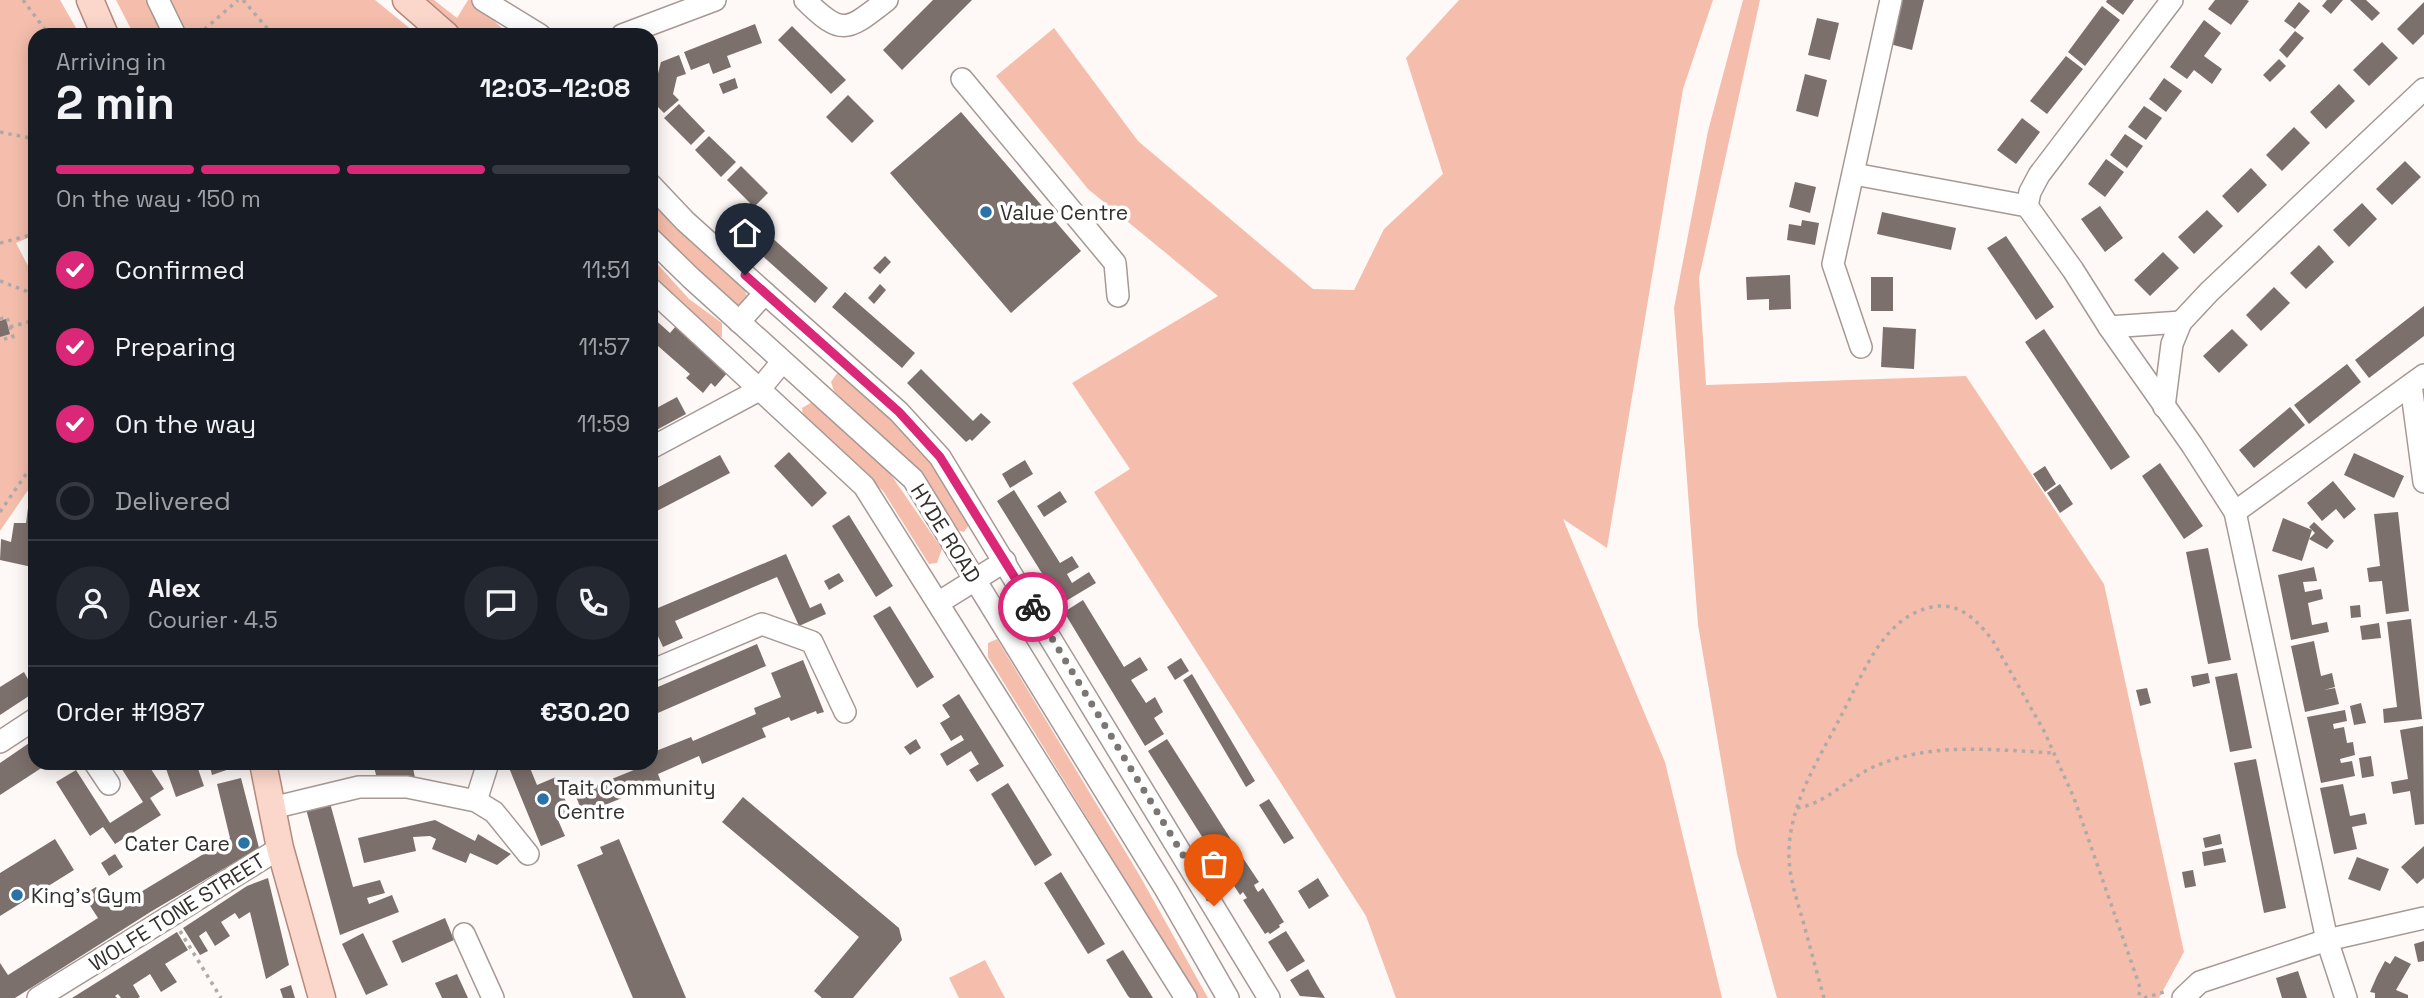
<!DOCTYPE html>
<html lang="en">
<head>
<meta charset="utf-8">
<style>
	body { margin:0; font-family:"Space Grotesk",sans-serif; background:#242831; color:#f1f3f6; height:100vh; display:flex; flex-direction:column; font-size:26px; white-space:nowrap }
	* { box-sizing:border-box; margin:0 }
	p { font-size:23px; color:#9ea1a6 }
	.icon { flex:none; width:38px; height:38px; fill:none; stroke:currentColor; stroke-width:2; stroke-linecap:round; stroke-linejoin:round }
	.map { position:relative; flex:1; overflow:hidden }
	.details { position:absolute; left:28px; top:28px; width:630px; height:742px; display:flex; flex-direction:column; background:#171b24; border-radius:21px; box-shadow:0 4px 18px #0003 }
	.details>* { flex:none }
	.pin { position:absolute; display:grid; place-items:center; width:60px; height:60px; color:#fff; margin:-72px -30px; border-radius:50% 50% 50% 0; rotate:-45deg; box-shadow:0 0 7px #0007 }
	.pin .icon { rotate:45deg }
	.courier { position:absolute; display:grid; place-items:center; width:70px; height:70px; margin:-35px; border:5px solid #db2777; border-radius:50%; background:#fff; color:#222; box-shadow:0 2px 9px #0007 }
	.headline em { font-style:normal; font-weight:600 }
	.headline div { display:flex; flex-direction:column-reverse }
	.headline { display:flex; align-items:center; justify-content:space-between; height:119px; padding:0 28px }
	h1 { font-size:46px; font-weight:600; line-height:52px }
	.bar { display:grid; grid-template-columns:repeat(4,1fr); gap:10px 7px; align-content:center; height:84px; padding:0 28px }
	.bar i { height:9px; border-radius:5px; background:#363941 }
	.bar .on { background:#db2777 }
	.bar p { grid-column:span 4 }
	.line { display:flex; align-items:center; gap:18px; padding:0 28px; border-top:2px solid #363941 }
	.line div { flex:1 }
	.round { display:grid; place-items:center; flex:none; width:74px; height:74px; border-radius:37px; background:#242831 }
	ol { padding:0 28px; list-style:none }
	li { display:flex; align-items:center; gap:21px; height:77px }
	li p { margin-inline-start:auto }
	li .icon { padding:7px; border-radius:50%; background:#db2777; color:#fff; stroke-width:4 }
	li:last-child { color:#9ea1a6 }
	li i { width:38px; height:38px; border:4px solid #363941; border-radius:50% }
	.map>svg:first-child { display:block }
	.green { fill:#f5beac }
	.building { fill:#7c706c }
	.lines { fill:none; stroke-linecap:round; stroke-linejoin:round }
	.minor-casing { stroke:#a69995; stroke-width:24 }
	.major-casing { stroke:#b48a7d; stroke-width:29 }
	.path { stroke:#afaaa8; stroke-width:3.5; stroke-dasharray:3.5 5; stroke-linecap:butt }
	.minor { stroke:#fff; stroke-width:21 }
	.major { stroke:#fbd6ca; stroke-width:26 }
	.done { stroke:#7b7674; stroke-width:7; stroke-dasharray:0 12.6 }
	.route { stroke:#db2777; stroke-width:9 }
	.poi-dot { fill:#2b72a7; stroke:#fff; stroke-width:2.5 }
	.labels { text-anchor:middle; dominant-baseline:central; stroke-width:7; stroke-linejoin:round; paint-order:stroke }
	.poi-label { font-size:21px; fill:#35302e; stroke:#fff; text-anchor:start }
	.street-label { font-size:21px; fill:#35302e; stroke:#fff }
</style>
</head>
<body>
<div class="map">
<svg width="2424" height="998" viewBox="0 0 2424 998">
	<rect width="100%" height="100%" fill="#fef9f7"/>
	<g class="green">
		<polygon points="0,0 60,0 80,35 35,35 35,235 16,243 35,279 35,480 0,531"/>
		<polygon points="116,0 375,0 418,35 134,35"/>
		<polygon points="422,0 434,0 457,18 468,0 472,0 509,35 465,35"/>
		<polygon points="1459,0 1713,0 1683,89 1607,548 1563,519 1665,762 1722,998 1396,998 1366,916 1094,492 1130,469 1072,383 1218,296 1088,189 996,76 1054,28 1138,141 1313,289 1354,290 1384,229 1443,174 1406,58"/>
		<polygon points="1743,0 1760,0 1699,278 1706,385 1966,376 2104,584 2184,952 2159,998 1777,998 1737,854 1698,625 1674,308 1708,131"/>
		<polygon points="651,200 744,289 749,300 743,309 731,304 651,223"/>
		<polygon points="651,257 689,299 722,323 722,337 712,336 651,278"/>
		<polygon points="840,369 926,447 971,522 964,532 956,530 913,466 834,391 831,382"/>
		<polygon points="814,401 887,469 942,549 937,563 929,564 883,491 803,415 802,408"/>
		<polygon points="997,639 1140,876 1208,998 1198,998 988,657 988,643"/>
		<polygon points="985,960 1005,998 959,998 949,978"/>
	</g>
	<g class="building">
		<polygon points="933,0 972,0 902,70 883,50"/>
		<polygon points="1901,0 1924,0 1912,50 1890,44"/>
		<polygon points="2107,0 2134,0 2123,15 2106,2"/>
		<polygon points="2215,0 2247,0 2249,1 2231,25 2208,9"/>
		<polygon points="2327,0 2343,0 2331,14 2322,6"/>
		<polygon points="2350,0 2366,0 2380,13 2372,21"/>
		<polygon points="2299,2 2310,11 2295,29 2284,21"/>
		<polygon points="2424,2 2424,34 2413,45 2397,29"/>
		<polygon points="2102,6 2120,20 2085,66 2068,52"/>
		<polygon points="1817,18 1839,23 1830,60 1808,55"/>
		<polygon points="2204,20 2221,33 2204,56 2222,69 2212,84 2194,70 2187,79 2170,67"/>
		<polygon points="755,24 762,43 727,56 731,67 713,74 709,63 691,70 684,52"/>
		<polygon points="792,26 846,80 831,94 778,40"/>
		<polygon points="2295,31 2304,38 2287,58 2279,50"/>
		<polygon points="2382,42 2398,58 2369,86 2353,70"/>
		<polygon points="679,55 686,74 677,77 673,94 679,100 664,113 651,100 661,62"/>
		<polygon points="2066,56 2083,69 2047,114 2030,101"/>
		<polygon points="2279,59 2286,66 2270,82 2263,75"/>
		<polygon points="1805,74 1827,80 1818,117 1796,111"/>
		<polygon points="735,78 738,88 723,94 719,84"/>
		<polygon points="2164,78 2182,91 2166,112 2149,99"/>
		<polygon points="2339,84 2355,101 2326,129 2310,112"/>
		<polygon points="848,95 874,121 852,143 826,117"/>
		<polygon points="679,104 705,131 691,145 664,118"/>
		<polygon points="2144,106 2162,118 2146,140 2128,127"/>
		<polygon points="961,112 1081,251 1011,313 890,173"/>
		<polygon points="2022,118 2040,132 2016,164 1997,150"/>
		<polygon points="2294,127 2310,143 2282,171 2266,155"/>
		<polygon points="2125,134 2143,146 2127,168 2110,155"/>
		<polygon points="709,136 736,162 721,177 695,150"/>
		<polygon points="2106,159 2124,172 2105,197 2088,184"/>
		<polygon points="2405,161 2421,177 2392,205 2376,189"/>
		<polygon points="741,166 768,193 754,207 727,180"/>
		<polygon points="2251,168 2267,185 2238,213 2222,196"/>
		<polygon points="1795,182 1816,187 1810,213 1789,207"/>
		<polygon points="2362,203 2377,219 2349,247 2333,230"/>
		<polygon points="2100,206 2123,238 2105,252 2081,219"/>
		<polygon points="2207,210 2223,226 2194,254 2178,237"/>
		<polygon points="1882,212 1956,228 1951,250 1877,234"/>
		<polygon points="1802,220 1819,223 1815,245 1787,240 1789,224 1801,226"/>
		<polygon points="759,226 828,288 815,303 746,241"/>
		<polygon points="2006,236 2054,307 2036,320 1987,248"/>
		<polygon points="2319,245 2334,262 2306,289 2290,273"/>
		<polygon points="2163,252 2179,268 2150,296 2134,280"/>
		<polygon points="885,256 891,262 880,274 873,268"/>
		<polygon points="1790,275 1791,309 1769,310 1769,299 1747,300 1746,277"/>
		<rect x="1871" y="277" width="22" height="34"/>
		<polygon points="880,284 886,290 874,304 868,298"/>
		<polygon points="2274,287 2290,303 2261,331 2246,315"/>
		<polygon points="845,292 915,353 902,368 832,307"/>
		<polygon points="2424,306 2424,336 2369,378 2355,360"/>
		<polygon points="651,316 670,333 676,326 728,372 715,387 711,383 703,393 686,378 690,374 658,346 653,353 651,351"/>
		<polygon points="6,319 10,334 0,337 0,321"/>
		<polygon points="1883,327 1916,329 1914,369 1881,367"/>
		<polygon points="2044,329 2130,457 2111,470 2025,342"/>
		<polygon points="2232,329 2248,345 2219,373 2203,356"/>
		<polygon points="2347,364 2361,382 2309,424 2294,405"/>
		<polygon points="921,369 973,421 981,413 991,422 972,441 970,439 966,442 907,383"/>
		<polygon points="677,397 686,414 651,433 651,411"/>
		<polygon points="2290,407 2305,425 2254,468 2239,450"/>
		<polygon points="789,452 827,493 812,507 774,466"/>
		<polygon points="2354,453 2404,476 2394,498 2344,475"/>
		<polygon points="720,455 730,473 655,512 651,504 651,491"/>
		<polygon points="1025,460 1033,474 1010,488 1002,474"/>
		<polygon points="2160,463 2203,526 2184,539 2142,476"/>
		<polygon points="2045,466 2056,484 2045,492 2033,474"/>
		<polygon points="2333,481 2356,509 2344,519 2336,509 2322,521 2307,503"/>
		<polygon points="2060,484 2073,504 2060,513 2047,493"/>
		<polygon points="1014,490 1060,563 1072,556 1079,567 1067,574 1072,583 1089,572 1096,583 1061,604 997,501"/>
		<polygon points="1060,491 1067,502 1044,517 1037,506"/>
		<polygon points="28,508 35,508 35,560 32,567 0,560 1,539 11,542 14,523 26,523"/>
		<polygon points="2398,512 2409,611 2386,614 2382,581 2369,582 2367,568 2380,566 2374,514"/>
		<polygon points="849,515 893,586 876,597 832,526"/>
		<polygon points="2283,518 2312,530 2302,561 2272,551"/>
		<polygon points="2314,522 2334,541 2327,549 2309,539 2315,533 2309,527"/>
		<polygon points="2208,548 2231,660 2208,664 2186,552"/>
		<polygon points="786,554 810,608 821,603 826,614 799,626 777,577 675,621 683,638 663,647 657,634 651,636 651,611"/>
		<polygon points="2314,567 2317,581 2303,582 2305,592 2321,589 2323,599 2308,603 2312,625 2327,622 2329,632 2291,640 2278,575"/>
		<polygon points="839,573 844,581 829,590 824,581"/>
		<polygon points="1083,600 1124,667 1140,657 1148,670 1131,680 1146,703 1155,697 1163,712 1154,718 1164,734 1145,746 1064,612"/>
		<polygon points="2360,605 2361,617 2351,618 2350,606"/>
		<polygon points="890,606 934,677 917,688 873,616"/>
		<polygon points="2411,619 2422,719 2384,723 2383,709 2397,707 2387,622"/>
		<polygon points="2379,623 2381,638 2362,640 2360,626"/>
		<polygon points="2314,641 2321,676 2332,673 2335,687 2324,690 2335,688 2339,704 2305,712 2291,646"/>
		<polygon points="757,644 766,666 651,716 651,690"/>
		<polygon points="1181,658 1189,671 1175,680 1167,667"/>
		<polygon points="803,660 824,712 817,714 816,711 791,721 789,717 762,728 766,737 702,764 699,756 658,774 661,782 583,814 575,794 651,763 651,753 691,737 693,741 756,714 754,708 781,697 771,673"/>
		<polygon points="24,672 35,692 0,715 0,687"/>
		<polygon points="2208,673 2210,683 2193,687 2191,676"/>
		<polygon points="2237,673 2252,748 2230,752 2215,677"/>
		<polygon points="1192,674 1255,781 1246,787 1183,680"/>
		<polygon points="2147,688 2151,703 2140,706 2136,690"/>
		<polygon points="959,694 1004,766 977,782 969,770 979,764 971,751 947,766 940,754 964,740 961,735 951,741 940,723 950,717 942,705"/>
		<polygon points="2361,703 2366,723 2354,725 2350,706"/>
		<polygon points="2345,710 2347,721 2333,724 2334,729 2344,727 2347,743 2353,742 2355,755 2340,759 2341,763 2352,761 2355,776 2321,783 2307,717"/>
		<polygon points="2423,726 2424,824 2415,825 2410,791 2393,794 2391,782 2408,779 2400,730"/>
		<polygon points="35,739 35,763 49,763 0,795 0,763"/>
		<polygon points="916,739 921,748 910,755 904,747"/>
		<polygon points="1167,739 1232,841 1213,854 1148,751"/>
		<polygon points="2371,756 2374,776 2362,778 2359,758"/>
		<polygon points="2256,759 2286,908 2264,913 2234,763"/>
		<polygon points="118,763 147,763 164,789 150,798 161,815 115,844 103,827 90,836 56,782 76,770 110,823 143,802"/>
		<polygon points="164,763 196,763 204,786 176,797"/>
		<polygon points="209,763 247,763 212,775"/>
		<polygon points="391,763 412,763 415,778 379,787 374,767"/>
		<polygon points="507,763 541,763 530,768 537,785 556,777 571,814 558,820 565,836 541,846"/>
		<polygon points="241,778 259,848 152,911 15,998 0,998 0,963 8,975 98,918 83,895 96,887 111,910 230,838 217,784"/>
		<polygon points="1008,783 1052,855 1035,866 991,794"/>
		<polygon points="2343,784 2350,816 2365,813 2367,824 2352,827 2357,849 2334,854 2320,788"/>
		<polygon points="743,797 899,928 902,940 853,998 822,998 814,991 859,937 722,822"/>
		<polygon points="1269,799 1294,838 1284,844 1259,805"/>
		<polygon points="330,803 353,887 380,880 385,893 367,898 369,904 392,895 399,912 340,935 306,809"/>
		<polygon points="435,820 475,841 478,834 511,854 497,865 470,853 466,863 432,849 436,839 430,836 413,837 416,851 364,863 358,838"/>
		<polygon points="2220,834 2222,844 2205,848 2203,838"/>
		<polygon points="55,839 74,870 0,916 0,873"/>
		<polygon points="619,839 686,998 633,998 577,865 603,854 600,847"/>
		<polygon points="2424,846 2424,878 2417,884 2401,867"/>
		<polygon points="2223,848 2226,862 2204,866 2202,852"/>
		<polygon points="1237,849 1259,882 1254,885 1256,889 1258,892 1263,888 1284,922 1279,925 1280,927 1270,934 1268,932 1265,934 1243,900 1247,898 1243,892 1240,895 1218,861"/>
		<polygon points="115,854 123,867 109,876 101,863"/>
		<polygon points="2357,857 2389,869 2380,891 2348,879"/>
		<polygon points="2193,870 2196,886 2185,888 2182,872"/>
		<polygon points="1061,872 1105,944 1088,954 1044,883"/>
		<polygon points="268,878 289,965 266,979 250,912 239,919 235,913 221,922 230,936 215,946 206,931 199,936 208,951 200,955 183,928 247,886"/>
		<polygon points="1318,878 1329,896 1309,909 1298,891"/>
		<polygon points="445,918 454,940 402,963 392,941"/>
		<polygon points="1286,931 1305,961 1287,972 1268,942"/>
		<polygon points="177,932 188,950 165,964 177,982 161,992 150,974 133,985 140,997 138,998 121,998 118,994 115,996 117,998 72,998"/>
		<polygon points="363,933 388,985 366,995 342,944"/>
		<polygon points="2424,941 2424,961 2418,962 2414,944"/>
		<polygon points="1123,950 1145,985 1153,998 1130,998 1128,996 1106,960"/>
		<polygon points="2395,956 2411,964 2396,990 2408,995 2408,998 2375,998 2375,993 2370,992 2377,976 2385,961 2390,964"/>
		<polygon points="1308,969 1317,985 1325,998 1300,996 1290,980"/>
		<polygon points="2298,971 2307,998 2282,998 2276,978"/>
		<polygon points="457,974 468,998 442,998 435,983"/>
		<polygon points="291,985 295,998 283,998 280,989"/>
	</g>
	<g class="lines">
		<defs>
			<g id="minor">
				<polyline points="158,0 175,35"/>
				<polyline points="483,0 540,35"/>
				<path d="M805,0C843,38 848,30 887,0"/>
				<polyline points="622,35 715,0"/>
				<polyline points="962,79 1115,263 1118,296"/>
				<polyline points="1854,174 2027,206 2073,270 2109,327 2192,445 2235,512 2327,940 2346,998"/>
				<polyline points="651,185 685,221 765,293 739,322"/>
				<polyline points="2027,206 2030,192 2039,175 2172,0"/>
				<polyline points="651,239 691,278 913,479 1166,890 1228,998"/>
				<polyline points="651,289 864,486 1186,998"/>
				<polyline points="765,293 899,412 940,457 1269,998"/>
				<polyline points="2109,327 2181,322"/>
				<polyline points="1861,347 1833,264 1891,0"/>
				<polyline points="2411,385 2424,482"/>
				<polyline points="2164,407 2172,344 2181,322 2209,292 2424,89"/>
				<polyline points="651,448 759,390 782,362"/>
				<polyline points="2235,512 2424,375"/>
				<polyline points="938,603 1005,561"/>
				<polyline points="651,671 762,624 812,642 845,712"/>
				<polyline points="0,742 35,719"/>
				<polyline points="95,763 109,784"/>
				<polyline points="476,801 488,763"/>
				<polyline points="272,808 359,787 407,787 476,801 494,812 528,854"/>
				<polyline points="464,934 493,998"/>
				<polyline points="38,998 280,848"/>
				<polyline points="2183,998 2200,982 2327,940 2424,918"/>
			</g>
			<g id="major">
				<polyline points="90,0 105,35"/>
				<polyline points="406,0 446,35"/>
				<polyline points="263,763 280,848 322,998"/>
			</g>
		</defs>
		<use href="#minor" class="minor-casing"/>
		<use href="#major" class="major-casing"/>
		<g class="path">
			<polyline points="23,0 49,35"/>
			<polyline points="243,0 273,35"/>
			<polyline points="198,35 238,0"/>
			<polyline points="651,66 655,44"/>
			<polyline points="0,132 35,139"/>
			<polyline points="0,243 35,234"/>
			<polyline points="0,281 26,291 35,302"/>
			<polyline points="0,319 7,317 13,337 0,340"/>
			<polyline points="10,327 35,320"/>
			<polyline points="0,512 35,461"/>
			<path d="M1797,808C1826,804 1850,776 1878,765C1934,742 1995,750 2054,753"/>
			<polyline points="180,931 221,998"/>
			<path d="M1824,998C1817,973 1810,947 1803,921C1796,897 1788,874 1789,849C1791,801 1820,757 1841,716C1863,675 1882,617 1932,607C1959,601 1978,621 1993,641L2044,731L2074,798L2139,984L2140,991L2138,998"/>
			<polyline points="2144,998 2164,992"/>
		</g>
		<use href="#minor" class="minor"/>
		<use href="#major" class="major"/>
	</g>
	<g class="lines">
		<polyline class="done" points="1033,607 1214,906"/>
		<polyline class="route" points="745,275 899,412 940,457 1033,607"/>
	</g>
	<g class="poi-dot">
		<circle cx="986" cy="212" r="7"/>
		<circle cx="543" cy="799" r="7"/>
		<circle cx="244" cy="843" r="7"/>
		<circle cx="17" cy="895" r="7"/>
	</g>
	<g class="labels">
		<g class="poi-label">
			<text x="1000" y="212">Value Centre</text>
			<text x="557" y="787">Tait Community<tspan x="557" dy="24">Centre</tspan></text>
			<text x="230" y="843" text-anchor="end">Cater Care</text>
			<text x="31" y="895">King's Gym</text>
		</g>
		<g class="street-label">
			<text transform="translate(946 533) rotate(58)">HYDE ROAD</text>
			<text transform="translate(177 912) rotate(-32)">WOLFE TONE STREET</text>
		</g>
	</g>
</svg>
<div class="pin" style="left:1214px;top:906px;background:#ea580c"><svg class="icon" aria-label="bag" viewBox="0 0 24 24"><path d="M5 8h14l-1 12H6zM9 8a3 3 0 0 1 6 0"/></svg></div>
<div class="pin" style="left:745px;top:275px;background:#1f2937"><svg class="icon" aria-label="home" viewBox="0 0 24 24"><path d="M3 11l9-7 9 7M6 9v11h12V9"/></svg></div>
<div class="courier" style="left:1033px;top:607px"><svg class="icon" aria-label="bike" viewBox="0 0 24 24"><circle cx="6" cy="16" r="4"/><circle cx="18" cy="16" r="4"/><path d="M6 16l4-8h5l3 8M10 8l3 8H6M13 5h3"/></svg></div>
<section class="details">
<div class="headline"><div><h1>2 min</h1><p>Arriving in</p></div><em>12:03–12:08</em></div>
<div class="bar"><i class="on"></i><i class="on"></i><i class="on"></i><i></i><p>On the way · 150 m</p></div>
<ol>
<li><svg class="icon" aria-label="check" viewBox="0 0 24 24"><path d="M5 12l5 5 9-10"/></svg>Confirmed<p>11:51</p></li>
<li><svg class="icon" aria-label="check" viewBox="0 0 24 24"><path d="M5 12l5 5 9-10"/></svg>Preparing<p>11:57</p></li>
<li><svg class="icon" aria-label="check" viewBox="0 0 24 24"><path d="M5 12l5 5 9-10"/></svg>On the way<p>11:59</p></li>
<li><i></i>Delivered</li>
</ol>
<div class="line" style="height:126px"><a class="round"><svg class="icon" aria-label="person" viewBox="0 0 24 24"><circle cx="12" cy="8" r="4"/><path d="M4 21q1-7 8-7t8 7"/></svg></a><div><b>Alex</b><p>Courier · 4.5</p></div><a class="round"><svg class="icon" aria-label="chat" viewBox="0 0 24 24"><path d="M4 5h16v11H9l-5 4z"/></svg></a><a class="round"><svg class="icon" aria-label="phone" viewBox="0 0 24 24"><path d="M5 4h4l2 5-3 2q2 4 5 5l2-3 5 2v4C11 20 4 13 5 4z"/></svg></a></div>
<div class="line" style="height:91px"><div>Order #1987</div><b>€30.20</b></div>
</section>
</div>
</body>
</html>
